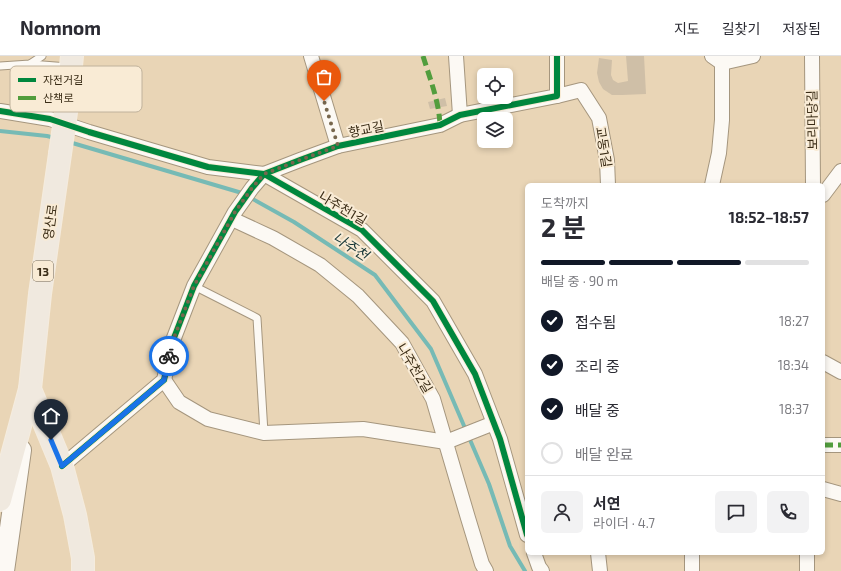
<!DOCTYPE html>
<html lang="ko">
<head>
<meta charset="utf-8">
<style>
	body { margin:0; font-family:"Exo 2","Noto Sans KR",sans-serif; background:#f2f2f3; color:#2b2b33; height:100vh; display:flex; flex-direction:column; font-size:15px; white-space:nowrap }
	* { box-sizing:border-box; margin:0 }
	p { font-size:13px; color:#7c7c81 }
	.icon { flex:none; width:22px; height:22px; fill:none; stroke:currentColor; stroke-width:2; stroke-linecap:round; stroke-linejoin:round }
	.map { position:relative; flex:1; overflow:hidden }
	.details { position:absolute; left:525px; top:127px; width:300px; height:372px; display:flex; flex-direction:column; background:#fff; border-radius:6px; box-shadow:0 2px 6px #0003 }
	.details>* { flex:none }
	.tools { position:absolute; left:477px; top:12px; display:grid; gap:8px }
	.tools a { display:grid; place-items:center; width:36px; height:36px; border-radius:6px; background:#fff; box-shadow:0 2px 6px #0003; font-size:20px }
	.pin { position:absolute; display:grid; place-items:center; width:34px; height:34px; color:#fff; margin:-41px -17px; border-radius:50% 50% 50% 0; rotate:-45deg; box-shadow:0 0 4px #0007 }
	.pin .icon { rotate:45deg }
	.courier { position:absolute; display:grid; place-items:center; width:40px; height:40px; margin:-20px; border:3px solid #1a73e8; border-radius:50%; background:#fff; color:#222; box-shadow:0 1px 5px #0007 }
	.headline em { font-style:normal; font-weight:700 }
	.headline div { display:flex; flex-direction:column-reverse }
	.headline { display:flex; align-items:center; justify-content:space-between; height:68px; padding:0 16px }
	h1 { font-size:26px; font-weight:700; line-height:30px }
	.bar { display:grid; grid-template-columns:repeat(4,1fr); gap:6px 4px; align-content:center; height:48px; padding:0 16px }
	.bar i { height:5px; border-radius:3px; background:#e1e1e2 }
	.bar .on { background:#111827 }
	.bar p { grid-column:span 4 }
	.line { display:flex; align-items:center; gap:10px; padding:0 16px; border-top:1px solid #e1e1e2 }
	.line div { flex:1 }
	.round { display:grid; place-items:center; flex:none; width:42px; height:42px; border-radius:6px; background:#f2f2f3 }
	ol { padding:0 16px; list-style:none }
	li { display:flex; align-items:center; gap:12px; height:44px }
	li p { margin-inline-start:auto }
	li .icon { padding:4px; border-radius:50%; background:#111827; color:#fff; stroke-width:4 }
	li:last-child { color:#7c7c81 }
	li i { width:22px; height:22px; border:2px solid #e1e1e2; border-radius:50% }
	header { display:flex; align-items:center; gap:24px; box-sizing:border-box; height:56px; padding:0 20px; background:#fff; border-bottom:1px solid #e1e1e2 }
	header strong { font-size:19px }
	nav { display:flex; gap:22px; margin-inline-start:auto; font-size:14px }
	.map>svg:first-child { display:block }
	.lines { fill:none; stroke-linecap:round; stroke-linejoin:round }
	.stream { stroke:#76bab5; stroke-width:4 }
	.building { fill:#cfbfa7 }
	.lane-casing { stroke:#a5967e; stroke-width:9 }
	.street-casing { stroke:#a5967e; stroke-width:16 }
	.secondary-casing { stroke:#a5967e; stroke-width:22 }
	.primary-casing { stroke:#f5ecde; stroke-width:24 }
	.lane { stroke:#fcf9f4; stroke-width:7 }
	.street { stroke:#fcf9f4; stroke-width:14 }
	.secondary { stroke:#fcf9f4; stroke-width:20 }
	.primary { stroke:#f0e9df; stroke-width:22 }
	.primary-bridge-casing { stroke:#f5ecde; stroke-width:24; stroke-linecap:butt }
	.primary-bridge { stroke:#f0e9df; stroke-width:22 }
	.quiet { stroke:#529d3d; stroke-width:5; stroke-dasharray:10 5; stroke-linecap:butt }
	.cycleway-casing { stroke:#f9ebd5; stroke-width:8 }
	.cycleway { stroke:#00873e; stroke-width:6 }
	.done { stroke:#77674e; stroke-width:4; stroke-dasharray:0 7.2 }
	.route { stroke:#1a73e8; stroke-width:5 }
	.labels { text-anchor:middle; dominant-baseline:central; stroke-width:4; stroke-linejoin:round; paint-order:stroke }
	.shield { fill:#f9ebd5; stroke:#73654f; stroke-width:1 }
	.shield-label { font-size:12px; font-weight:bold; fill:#3a2c16 }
	.street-label { font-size:13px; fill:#3a2c16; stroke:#f9ebd5 }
	.water-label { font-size:14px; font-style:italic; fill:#143536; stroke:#f9ebd5 }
	.key { fill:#f9ebd5; stroke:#c0b29c; stroke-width:1 }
	.key-label { font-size:11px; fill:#3a2c16 }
</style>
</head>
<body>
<header>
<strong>Nomnom</strong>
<nav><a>지도</a><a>길찾기</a><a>저장됨</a></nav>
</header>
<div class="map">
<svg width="841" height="515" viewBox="0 0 841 515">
	<rect width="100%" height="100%" fill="#e9d5b6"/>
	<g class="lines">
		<g class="stream">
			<polyline points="0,75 47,80 55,82"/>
			<polyline points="69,86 242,137 294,166 375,219 431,293 489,428 510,490 525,515"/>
		</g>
	</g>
	<g class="building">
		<polygon points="626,0 644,0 646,38 622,39 612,39 603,33 599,26 597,17 599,2 612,4 611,19 613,24 618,27 628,25"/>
		<polygon points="445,42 447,50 430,53 428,46"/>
	</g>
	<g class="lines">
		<defs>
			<g id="lane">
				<polyline points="30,8 68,11"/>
				<polyline points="0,10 30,8 42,0"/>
				<polyline points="194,230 257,262 264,377"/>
			</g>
			<g id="street">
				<polyline points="311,0 338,90"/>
				<polyline points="456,0 460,59"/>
				<polyline points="712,0 722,7 753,0"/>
				<polyline points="812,0 813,129"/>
				<polyline points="557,40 581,34 599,62 607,104 608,129"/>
				<polyline points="0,55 50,63 89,76 208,111 264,118 362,174 433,245 475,318 500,383 527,479"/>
				<polyline points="712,129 719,97 722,64 722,7"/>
				<polyline points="823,139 841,115"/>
				<polyline points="232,163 273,182 320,209 358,240 402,287 433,343 468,462 482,508 486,515"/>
				<polyline points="823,306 841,316"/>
				<polyline points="164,324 179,346 208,363 264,377 363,373 446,386 494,367"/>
				<polyline points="823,389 841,389"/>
				<polyline points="62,410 164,324 172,287 194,230 235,156 252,132 264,118 300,104 338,90 440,69 460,59 557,40 557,0"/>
				<polyline points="823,433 841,438"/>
				<polyline points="534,497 539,511 542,515"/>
				<polyline points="598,497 600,515"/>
				<polyline points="692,515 692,497"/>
				<polyline points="807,515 807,497"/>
			</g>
			<polyline id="secondary" points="4,515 21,394"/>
			<g id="primary">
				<polyline points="67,49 72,0"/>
				<polyline points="60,98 40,238 30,333 62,410 75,459 83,502 83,515"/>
				<polyline points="0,444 30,333"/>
			</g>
		</defs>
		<use href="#lane" class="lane-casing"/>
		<use href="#street" class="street-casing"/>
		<use href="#secondary" class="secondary-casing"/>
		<use href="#primary" class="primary-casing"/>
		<use href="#lane" class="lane"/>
		<use href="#street" class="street"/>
		<use href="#secondary" class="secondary"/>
		<use href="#primary" class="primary"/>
		<defs>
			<polyline id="primary-bridge" points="60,98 67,49"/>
		</defs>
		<use href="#primary-bridge" class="primary-bridge-casing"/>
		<use href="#primary-bridge" class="primary-bridge"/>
		<g class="quiet">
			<path d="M423,0C430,23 439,45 440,69"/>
			<polyline points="823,389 841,389"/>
		</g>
		<defs>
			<g id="cycleway">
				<polyline points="0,55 50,63 89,76 208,111 264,118 362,174 433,245 475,318 500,383 527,479"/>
				<polyline points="62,410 164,324 172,287 194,230 235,156 252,132 264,118 300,104 338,90 440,69 460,59 557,40 557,0"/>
			</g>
		</defs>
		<use href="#cycleway" class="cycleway-casing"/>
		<use href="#cycleway" class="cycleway"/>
	</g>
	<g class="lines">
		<polyline class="done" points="169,300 172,287 194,230 235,156 252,132 264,118 300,104 338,90 324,45"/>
		<polyline class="route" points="51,384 62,410 164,324 169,300"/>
	</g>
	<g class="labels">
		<rect class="shield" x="33" y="205" width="20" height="20" rx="3"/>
		<g class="shield-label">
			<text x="43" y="215">13</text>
		</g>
		<g class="street-label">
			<text transform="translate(812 64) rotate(-91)">보리마당길</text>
			<text transform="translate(366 73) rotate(-12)">향교길</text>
			<text transform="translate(604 91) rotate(81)">교동1길</text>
			<text transform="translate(343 152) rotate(31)">나주천1길</text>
			<text transform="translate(50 166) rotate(-82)">영산로</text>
			<text transform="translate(415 312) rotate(59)">나주천2길</text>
		</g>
		<g class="water-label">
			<text transform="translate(351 190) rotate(33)">나주천</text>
		</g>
	</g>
	<rect x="10" y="10" width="132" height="46" rx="6" class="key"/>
	<rect x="18" y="22" width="18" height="4" fill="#00873e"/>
	<rect x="18" y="40" width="18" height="4" fill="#529d3d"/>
	<g class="key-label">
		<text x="43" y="28">자전거길</text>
		<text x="43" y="46">산책로</text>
	</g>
</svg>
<div class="tools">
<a><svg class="icon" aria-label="locate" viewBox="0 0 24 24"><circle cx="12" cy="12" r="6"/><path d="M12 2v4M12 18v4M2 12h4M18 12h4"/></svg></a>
<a><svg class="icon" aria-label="layers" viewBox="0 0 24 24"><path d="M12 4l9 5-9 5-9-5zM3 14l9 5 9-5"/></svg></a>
</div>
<div class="pin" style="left:324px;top:45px;background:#ea580c"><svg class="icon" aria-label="bag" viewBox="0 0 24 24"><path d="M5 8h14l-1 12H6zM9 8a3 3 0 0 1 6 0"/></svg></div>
<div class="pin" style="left:51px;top:384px;background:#1f2937"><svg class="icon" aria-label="home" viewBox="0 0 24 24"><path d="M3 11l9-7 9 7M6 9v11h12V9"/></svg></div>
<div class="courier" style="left:169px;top:300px"><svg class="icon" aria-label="bike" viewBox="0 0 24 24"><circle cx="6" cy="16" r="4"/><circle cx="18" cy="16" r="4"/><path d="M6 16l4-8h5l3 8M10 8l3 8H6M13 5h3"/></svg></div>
<section class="details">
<div class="headline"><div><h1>2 분</h1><p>도착까지</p></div><em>18:52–18:57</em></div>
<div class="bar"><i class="on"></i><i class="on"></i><i class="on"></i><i></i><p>배달 중 · 90 m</p></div>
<ol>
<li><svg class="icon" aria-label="check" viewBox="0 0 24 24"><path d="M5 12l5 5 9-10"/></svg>접수됨<p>18:27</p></li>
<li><svg class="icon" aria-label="check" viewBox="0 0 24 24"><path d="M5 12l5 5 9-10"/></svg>조리 중<p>18:34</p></li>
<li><svg class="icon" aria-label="check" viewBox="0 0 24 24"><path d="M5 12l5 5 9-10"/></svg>배달 중<p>18:37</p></li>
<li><i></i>배달 완료</li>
</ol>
<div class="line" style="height:72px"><a class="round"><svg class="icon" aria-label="person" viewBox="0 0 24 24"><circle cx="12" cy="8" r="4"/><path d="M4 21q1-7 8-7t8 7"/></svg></a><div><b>서연</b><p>라이더 · 4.7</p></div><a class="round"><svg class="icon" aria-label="chat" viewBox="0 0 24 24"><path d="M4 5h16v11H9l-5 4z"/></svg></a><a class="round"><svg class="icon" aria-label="phone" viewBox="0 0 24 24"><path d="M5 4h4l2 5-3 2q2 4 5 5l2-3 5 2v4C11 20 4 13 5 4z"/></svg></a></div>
</section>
</div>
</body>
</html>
